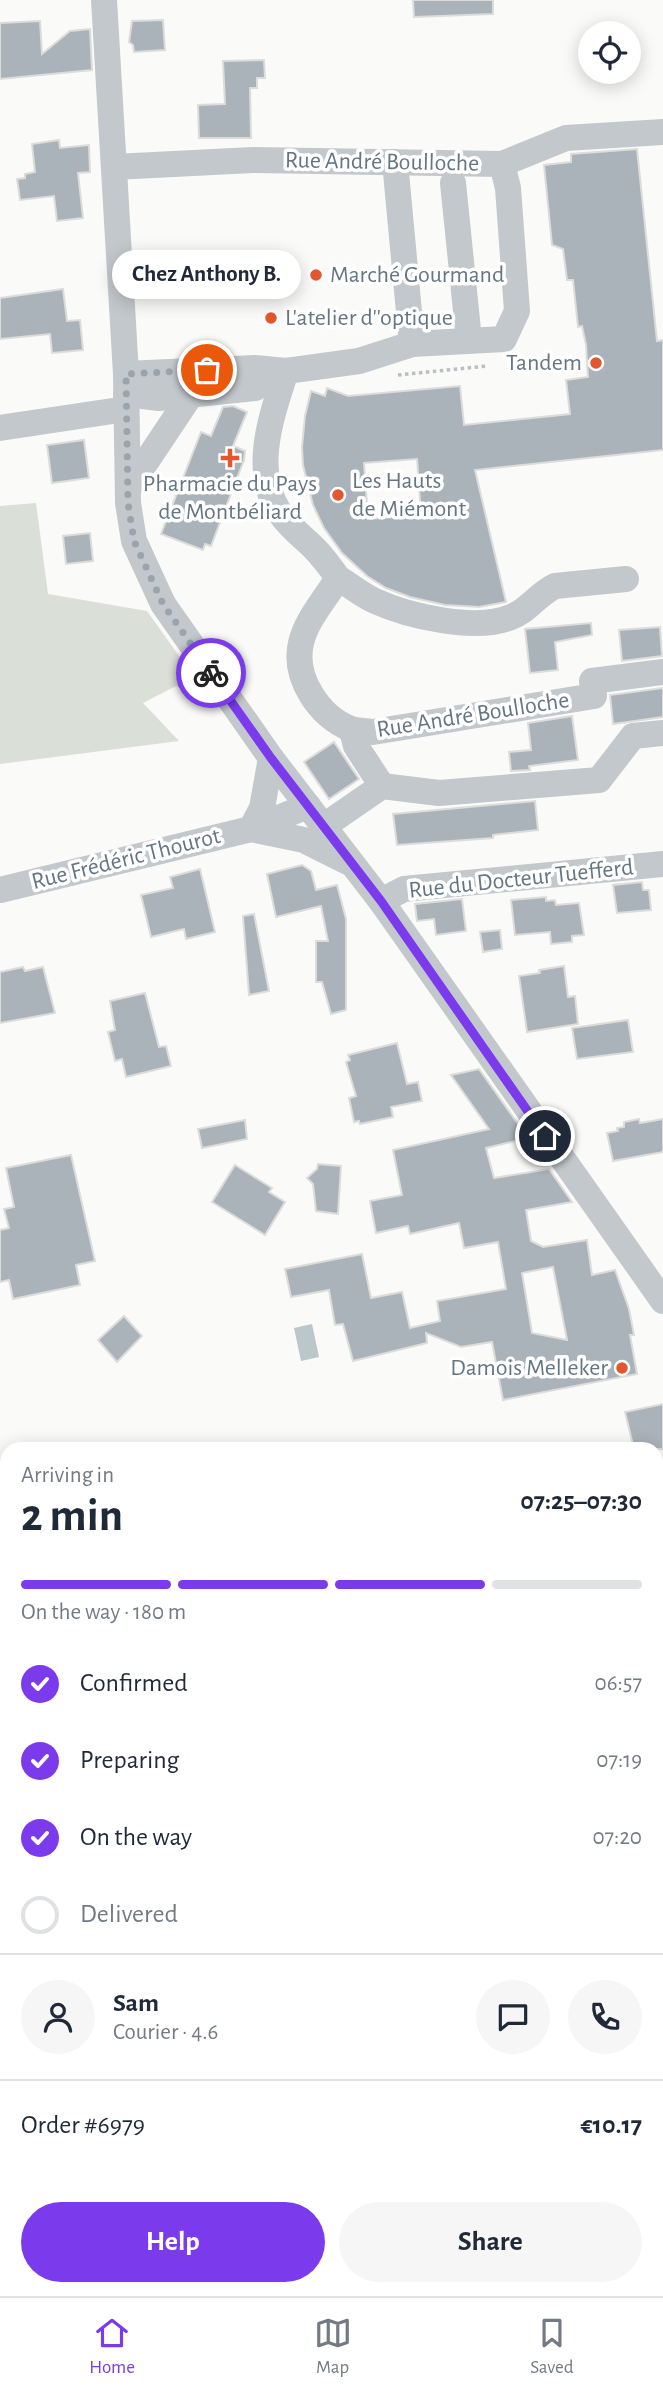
<!DOCTYPE html>
<html lang="en">
<head>
<meta charset="utf-8">
<style>
	body { margin:0; font-family:"Alegreya Sans",sans-serif; background:#f6f6f7; color:#1f2937; height:100vh; display:flex; flex-direction:column; font-size:26px; white-space:nowrap }
	* { box-sizing:border-box; margin:0 }
	p { font-size:23px; color:#747a83 }
	.icon { flex:none; width:38px; height:38px; fill:none; stroke:currentColor; stroke-width:2; stroke-linecap:round; stroke-linejoin:round }
	.map { position:relative; flex:1; overflow:hidden }
	.panel { position:absolute; left:0px; top:1442px; width:663px; height:854px; display:flex; flex-direction:column; background:#fff; border-radius:21px 21px 0 0; box-shadow:0 4px 18px #0003 }
	.panel>* { flex:none }
	.tools { position:absolute; left:578px; top:21px; display:grid; gap:14px }
	.tools a { display:grid; place-items:center; width:63px; height:63px; border-radius:50%; background:#fff; box-shadow:0 4px 18px #0003; font-size:35px }
	.pin { position:absolute; display:grid; place-items:center; width:60px; height:60px; color:#fff; margin:-30px; border:4px solid #fff; border-radius:50%; box-shadow:0 2px 7px #0007 }
	.courier { position:absolute; display:grid; place-items:center; width:70px; height:70px; margin:-35px; border:5px solid #7c3aed; border-radius:50%; background:#fff; color:#222; box-shadow:0 2px 9px #0007 }
	.bubble { position:absolute; height:49px; border-radius:24px; background:#fff; box-shadow:0 4px 18px #0003; font-size:23px; font-weight:600; line-height:49px; text-align:center }
	.head em { font-style:normal; font-weight:600 }
	.head div { display:flex; flex-direction:column-reverse }
	.head { display:flex; align-items:center; justify-content:space-between; height:119px; padding:0 21px }
	h1 { font-size:46px; font-weight:600; line-height:52px }
	.bar { display:grid; grid-template-columns:repeat(4,1fr); gap:10px 7px; align-content:center; height:84px; padding:0 21px }
	.bar i { height:9px; border-radius:5px; background:#e0e1e3 }
	.bar .active { background:#7c3aed }
	.bar p { grid-column:span 4 }
	.line { display:flex; align-items:center; gap:18px; padding:0 21px; border-top:2px solid #e0e1e3 }
	.line div { flex:1 }
	.round { display:grid; place-items:center; flex:none; width:74px; height:74px; border-radius:37px; background:#f6f6f7 }
	ol { padding:0 21px; list-style:none }
	li { display:flex; align-items:center; gap:21px; height:77px }
	li p { margin-inline-start:auto }
	li .icon { padding:7px; border-radius:50%; background:#7c3aed; color:#fff; stroke-width:4 }
	li:last-child { color:#747a83 }
	li i { width:38px; height:38px; border:4px solid #e0e1e3; border-radius:50% }
	.cta { display:flex; gap:14px; margin-top:auto; padding:14px 21px }
	.cta a { flex:1; height:80px; border-radius:42px; background:#7c3aed; color:#fff; font-size:28px; font-weight:600; line-height:80px; text-align:center }
	.cta a+a { background:#f6f6f7; color:#1f2937 }
	.menu { display:flex; justify-content:space-around; align-items:center; height:98px; border-top:2px solid #e0e1e3; background:#fff; font-size:19px; color:#747a83 }
	.menu a { display:grid; justify-items:center; gap:4px }
	.menu .active { color:#7c3aed }
	.map>svg:first-child { display:block }
	.green { fill:#dadfd7 }
	.water { fill:#bbc7cb }
	.building { fill:#aab3b9; stroke:#dcdcda; stroke-width:2; fill-rule:evenodd }
	.lines { fill:none; stroke-linecap:round; stroke-linejoin:round }
	.path { stroke:#bbbfc2; stroke-width:3.5; stroke-dasharray:3.5 3.5; stroke-linecap:butt }
	.minor { stroke:#c3c8cc; stroke-width:26 }
	.done { stroke:#99a4ac; stroke-width:7; stroke-dasharray:0 12.6 }
	.route { stroke:#7c3aed; stroke-width:9 }
	.poi-dot { fill:#e4572e; stroke:#fff; stroke-width:2.5 }
	.labels { text-anchor:middle; dominant-baseline:central; stroke-width:7; stroke-linejoin:round; paint-order:stroke }
	.street-label { font-size:24px; fill:#657683; stroke:#fff }
	.poi-label { font-size:24px; fill:#657683; stroke:#fff; text-anchor:start }
</style>
</head>
<body>
<div class="map">
<svg width="663" height="2296" viewBox="0 0 663 2296">
	<rect width="100%" height="100%" fill="#fafaf8"/>
	<polygon class="green" points="36,503 48,594 147,611 211,701 176,686 143,703 179,741 0,764 0,506"/>
	<polygon class="water" points="312,1324 319,1357 301,1361 294,1328"/>
	<g class="building">
		<polygon points="413,0 493,0 493,14 414,17"/>
		<polygon points="163,20 165,50 134,52 133,45 129,42 132,21"/>
		<polygon points="40,21 42,54 70,31 90,29 92,70 0,79 0,23"/>
		<polygon points="264,60 265,78 257,78 257,88 250,88 251,138 199,138 198,105 225,104 223,61"/>
		<polygon points="59,140 60,148 89,145 90,172 78,173 83,218 57,221 54,196 20,200 17,179 25,178 25,174 35,172 32,144"/>
		<path d="M637,149L657,341L663,340V450L475,470L506,602L479,607L445,605L410,597L386,588L367,576L342,553L324,528L313,505L303,465L302,447L305,416L311,391L325,396L327,388L348,396L460,386L464,425L570,414L566,380L588,377L586,345L582,326L578,327L573,280H567L563,249L552,245L544,165L571,162V154ZM417,459L421,515L368,519L364,463Z"/>
		<polygon points="63,289 67,321 80,320 83,350 52,353 50,334 0,339 0,298"/>
		<polygon points="233,406 247,412 233,446 245,451 244,460 211,546 205,544 203,550 161,534 201,432 211,436 223,407"/>
		<polygon points="84,440 89,478 52,483 47,445"/>
		<polygon points="90,533 93,561 66,564 63,536"/>
		<polygon points="591,623 592,635 555,642 558,670 530,673 525,629"/>
		<polygon points="660,627 662,656 622,661 619,630"/>
		<polygon points="663,688 663,717 613,724 610,695"/>
		<polygon points="572,716 578,760 529,766 530,770 511,771 509,752 531,750 528,723"/>
		<polygon points="334,742 359,779 329,799 304,762"/>
		<polygon points="535,801 538,830 493,835 493,838 397,845 393,814"/>
		<polygon points="302,865 311,871 316,890 337,885 346,919 346,1010 331,1014 322,982 316,982 316,941 328,941 321,906 276,917 267,874"/>
		<polygon points="200,869 215,932 186,939 184,929 151,937 141,895 173,888 170,877"/>
		<polygon points="642,882 643,890 649,890 651,910 617,913 613,885"/>
		<polygon points="546,897 546,901 555,900 556,905 579,903 584,935 572,936 572,942 551,944 550,932 515,935 511,900"/>
		<polygon points="462,899 466,931 436,935 434,919 417,921 415,904"/>
		<polygon points="254,914 269,991 249,995 243,916"/>
		<polygon points="500,930 502,949 483,952 480,932"/>
		<polygon points="564,966 568,997 575,996 578,1024 527,1032 519,976 540,973 539,970"/>
		<polygon points="23,967 25,971 43,967 55,1013 0,1023 0,972"/>
		<polygon points="145,993 159,1047 166,1046 171,1066 126,1077 122,1059 115,1061 108,1032 115,1030 110,1001"/>
		<polygon points="628,1020 633,1052 577,1059 572,1028"/>
		<polygon points="397,1043 407,1084 418,1082 422,1101 391,1107 393,1117 360,1124 359,1121 354,1122 349,1098 356,1096 346,1062 350,1060 348,1055"/>
		<path d="M479,1069L528,1138L486,1148L494,1178L549,1169L572,1202L526,1210L531,1241L543,1247L587,1240L592,1275L615,1270L629,1309L634,1335H630L637,1374L503,1400L492,1342L461,1347L426,1333L427,1343L353,1361L343,1324L335,1325L329,1290L291,1297L285,1269L362,1254L371,1298L402,1292L410,1328L440,1321L437,1301L506,1289L498,1242L464,1248L459,1223L410,1234L408,1226L376,1233L370,1201L402,1195L393,1150L489,1129L451,1075ZM553,1267L567,1340L532,1333L522,1273Z"/>
		<polygon points="639,1119 640,1123 663,1119 663,1152 613,1161 607,1133 618,1131 617,1128 624,1127 624,1122"/>
		<polygon points="245,1120 247,1139 202,1148 198,1129"/>
		<polygon points="71,1155 95,1261 76,1265 80,1285 13,1299 9,1280 0,1282 0,1230 9,1228 4,1209 14,1207 6,1168"/>
		<polygon points="318,1164 341,1166 338,1214 316,1211 313,1184 307,1178 317,1169"/>
		<polygon points="235,1165 272,1188 269,1192 285,1202 265,1235 212,1202"/>
		<polygon points="124,1316 142,1336 117,1362 98,1340"/>
		<polygon points="663,1404 663,1449 634,1449 625,1412"/>
	</g>
	<g class="lines">
		<polyline class="path" points="398,375 487,366"/>
		<g class="minor">
			<polyline points="104,0 126,374 128,503 134,541 163,604 271,758 381,901 663,1301"/>
			<polyline points="395,162 412,344"/>
			<polyline points="114,167 253,160 502,164 566,138 663,132"/>
			<polyline points="453,183 469,340"/>
			<path d="M286,371C272,415 251,470 280,513C289,527 303,537 314,548C323,557 331,568 338,578C326,598 306,620 301,643C293,677 319,717 351,729C358,731 366,731 373,732L594,696L592,681L663,672"/>
			<polyline points="126,374 255,368 286,371 359,361 412,344 504,339 517,311 508,188 502,164"/>
			<polyline points="126,394 159,398 255,388 286,371"/>
			<polyline points="0,428 126,409"/>
			<polyline points="128,489 190,396"/>
			<path d="M338,578C350,585 362,595 375,601C408,616 476,632 511,617C528,611 538,594 555,586L626,579"/>
			<polyline points="382,786 439,793 599,780 633,736 663,733"/>
			<polyline points="324,826 382,786 356,746 352,730"/>
			<polyline points="251,829 304,840 348,862"/>
			<polyline points="251,829 262,808 271,758"/>
			<polyline points="0,890 251,829 308,806"/>
			<polyline points="381,901 404,889 663,864"/>
			<polyline points="656,1560 663,1559"/>
			<polyline points="0,1630 7,1638"/>
			<polyline points="0,1849 7,1846"/>
			<polyline points="656,1948 663,1949"/>
			<polyline points="162,2289 164,2296"/>
		</g>
	</g>
	<g class="lines">
		<polyline class="done" points="207,370 126,374 128,503 134,541 163,604 211,673"/>
		<polyline class="route" points="211,673 271,758 381,901 545,1136"/>
	</g>
	<g class="poi-dot">
		<circle cx="316" cy="275" r="7"/>
		<circle cx="271" cy="318" r="7"/>
		<circle cx="596" cy="363" r="7"/>
		<path d="M226.5 447.5h7v7h7v7h-7v7h-7v-7h-7v-7h7z"/>
		<circle cx="338" cy="495" r="7"/>
		<circle cx="622" cy="1368" r="7"/>
	</g>
	<g class="labels">
		<g class="street-label">
			<text transform="translate(382 162) rotate(1)">Rue André Boulloche</text>
			<text transform="translate(473 715) rotate(-9)">Rue André Boulloche</text>
			<text transform="translate(126 859) rotate(-14)">Rue Frédéric Thourot</text>
			<text transform="translate(521 879) rotate(-6)">Rue du Docteur Tuefferd</text>
		</g>
		<g class="poi-label">
			<text x="330" y="275">Marché Gourmand</text>
			<text x="285" y="318">L'atelier d''optique</text>
			<text x="582" y="363" text-anchor="end">Tandem</text>
			<text x="352" y="481">Les Hauts<tspan x="352" dy="28">de Miémont</tspan></text>
			<text x="230" y="484" text-anchor="middle">Pharmacie du Pays<tspan x="230" dy="28">de Montbéliard</tspan></text>
			<text x="608" y="1368" text-anchor="end">Damois Melleker</text>
		</g>
	</g>
</svg>
<div class="tools">
<a><svg class="icon" aria-label="locate" viewBox="0 0 24 24"><circle cx="12" cy="12" r="6"/><path d="M12 2v4M12 18v4M2 12h4M18 12h4"/></svg></a>
</div>
<div class="pin" style="left:207px;top:370px;background:#ea580c"><svg class="icon" aria-label="bag" viewBox="0 0 24 24"><path d="M5 8h14l-1 12H6zM9 8a3 3 0 0 1 6 0"/></svg></div>
<div class="pin" style="left:545px;top:1136px;background:#1f2937"><svg class="icon" aria-label="home" viewBox="0 0 24 24"><path d="M3 11l9-7 9 7M6 9v11h12V9"/></svg></div>
<div class="courier" style="left:211px;top:673px"><svg class="icon" aria-label="bike" viewBox="0 0 24 24"><circle cx="6" cy="16" r="4"/><circle cx="18" cy="16" r="4"/><path d="M6 16l4-8h5l3 8M10 8l3 8H6M13 5h3"/></svg></div>
<div class="bubble" style="left:112px;top:250px;width:189px">Chez Anthony B.</div>
<section class="panel">
<div class="head"><div><h1>2 min</h1><p>Arriving in</p></div><em>07:25–07:30</em></div>
<div class="bar"><i class="active"></i><i class="active"></i><i class="active"></i><i></i><p>On the way · 180 m</p></div>
<ol>
<li><svg class="icon" aria-label="check" viewBox="0 0 24 24"><path d="M5 12l5 5 9-10"/></svg>Confirmed<p>06:57</p></li>
<li><svg class="icon" aria-label="check" viewBox="0 0 24 24"><path d="M5 12l5 5 9-10"/></svg>Preparing<p>07:19</p></li>
<li><svg class="icon" aria-label="check" viewBox="0 0 24 24"><path d="M5 12l5 5 9-10"/></svg>On the way<p>07:20</p></li>
<li><i></i>Delivered</li>
</ol>
<div class="line" style="height:126px"><a class="round"><svg class="icon" aria-label="person" viewBox="0 0 24 24"><circle cx="12" cy="8" r="4"/><path d="M4 21q1-7 8-7t8 7"/></svg></a><div><b>Sam</b><p>Courier · 4.6</p></div><a class="round"><svg class="icon" aria-label="chat" viewBox="0 0 24 24"><path d="M4 5h16v11H9l-5 4z"/></svg></a><a class="round"><svg class="icon" aria-label="phone" viewBox="0 0 24 24"><path d="M5 4h4l2 5-3 2q2 4 5 5l2-3 5 2v4C11 20 4 13 5 4z"/></svg></a></div>
<div class="line" style="height:91px"><div>Order #6979</div><b>€10.17</b></div>
<div class="cta"><a>Help</a><a>Share</a></div>
</section>
</div>
<nav class="menu">
<a class="active"><svg class="icon" aria-label="home" viewBox="0 0 24 24"><path d="M3 11l9-7 9 7M6 9v11h12V9"/></svg>Home</a>
<a><svg class="icon" aria-label="map" viewBox="0 0 24 24"><path d="M3 6l6-2 6 2 6-2v14l-6 2-6-2-6 2zM9 4v14M15 6v14"/></svg>Map</a>
<a><svg class="icon" aria-label="saved" viewBox="0 0 24 24"><path d="M7 4h10v16l-5-4-5 4z"/></svg>Saved</a>
</nav>
</body>
</html>
